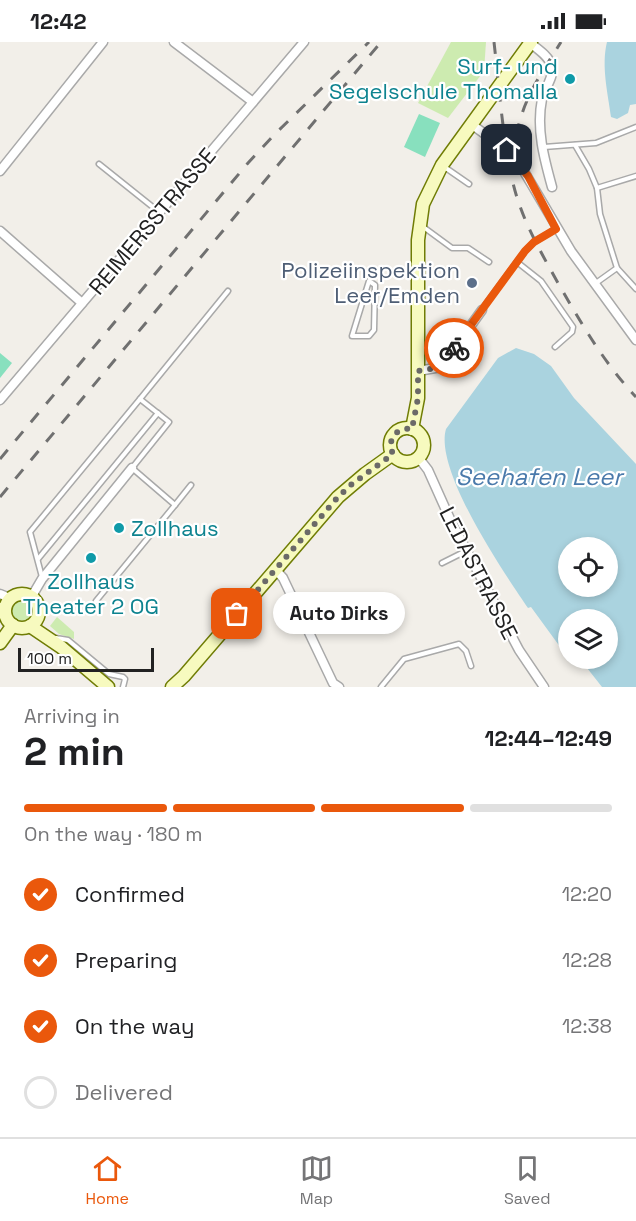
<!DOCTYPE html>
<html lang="en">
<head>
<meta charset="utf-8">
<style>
	body { margin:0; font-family:"Space Grotesk",sans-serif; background:#f2f2f2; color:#202124; height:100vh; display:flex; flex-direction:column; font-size:22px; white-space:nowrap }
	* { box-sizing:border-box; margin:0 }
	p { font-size:20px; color:#757577 }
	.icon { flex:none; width:33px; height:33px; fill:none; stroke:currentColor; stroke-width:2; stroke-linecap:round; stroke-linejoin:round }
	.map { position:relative; height:645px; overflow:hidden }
	.sheet { display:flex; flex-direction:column; background:#fff; flex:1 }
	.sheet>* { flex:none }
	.fabs { position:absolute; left:558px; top:495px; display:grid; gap:12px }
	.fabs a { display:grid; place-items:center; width:60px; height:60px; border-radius:50%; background:#fff; box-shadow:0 3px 9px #0003; font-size:30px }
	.scale { position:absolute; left:18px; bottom:15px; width:136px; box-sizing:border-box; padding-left:6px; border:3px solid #222; border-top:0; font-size:16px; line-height:21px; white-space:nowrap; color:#222; -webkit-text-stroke:4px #fff; paint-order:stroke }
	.pin { position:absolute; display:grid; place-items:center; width:51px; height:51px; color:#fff; margin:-26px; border-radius:12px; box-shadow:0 3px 9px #0006 }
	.courier { position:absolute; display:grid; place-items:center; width:60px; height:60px; margin:-30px; border:4px solid #ea580c; border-radius:50%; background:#fff; color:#222; box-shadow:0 2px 8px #0007 }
	.bubble { position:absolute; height:42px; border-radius:21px; background:#fff; box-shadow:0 3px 9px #0003; font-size:20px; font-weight:700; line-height:42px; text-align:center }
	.overview em { font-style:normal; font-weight:700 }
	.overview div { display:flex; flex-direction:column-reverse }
	.overview { display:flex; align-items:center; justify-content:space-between; height:102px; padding:0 24px }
	h1 { font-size:39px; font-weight:700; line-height:45px }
	.bar { display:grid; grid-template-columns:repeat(4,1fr); gap:9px 6px; align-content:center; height:72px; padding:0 24px }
	.bar i { height:8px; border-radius:4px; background:#e0e0e0 }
	.bar .current { background:#ea580c }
	.bar p { grid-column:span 4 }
	ol { padding:0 24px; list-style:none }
	li { display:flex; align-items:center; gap:18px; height:66px }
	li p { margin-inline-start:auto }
	li .icon { padding:6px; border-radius:50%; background:#ea580c; color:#fff; stroke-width:4 }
	li:last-child { color:#757577 }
	li i { width:33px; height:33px; border:3px solid #e0e0e0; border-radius:50% }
	.status { display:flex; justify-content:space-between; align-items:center; height:42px; padding:0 30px; background:#fff; direction:ltr }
	.status svg { height:16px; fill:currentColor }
	.tabs { display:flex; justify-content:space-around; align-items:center; height:84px; border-top:2px solid #e0e0e0; background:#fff; font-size:16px; color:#757577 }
	.tabs a { display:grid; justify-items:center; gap:3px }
	.tabs .current { color:#ea580c }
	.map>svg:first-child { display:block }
	.grass { fill:#cdebb0 }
	.pitch { fill:#88e0be }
	.water { fill:#aad3df; fill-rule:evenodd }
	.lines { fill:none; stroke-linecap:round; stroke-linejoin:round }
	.service-casing { stroke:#a9a9a9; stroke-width:7 }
	.minor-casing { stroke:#a9a9a9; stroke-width:11 }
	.secondary-casing { stroke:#707d05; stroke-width:15 }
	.service { stroke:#fff; stroke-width:4 }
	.minor { stroke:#fff; stroke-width:8 }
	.secondary { stroke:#f7fabf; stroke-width:12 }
	.rail { stroke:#707070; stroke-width:3; stroke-dasharray:12 12; stroke-linecap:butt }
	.done { stroke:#6b6a68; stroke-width:6; stroke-dasharray:0 10.8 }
	.route { stroke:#ea580c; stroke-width:8 }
	.culture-dot { fill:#0f9aa8; stroke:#fff; stroke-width:2 }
	.service-dot { fill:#5c6f8a; stroke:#fff; stroke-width:2 }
	.labels { text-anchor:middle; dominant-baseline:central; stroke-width:4.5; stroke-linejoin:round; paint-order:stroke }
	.culture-label { font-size:22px; fill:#0d838f; stroke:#fff; text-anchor:end }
	.street-label { font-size:22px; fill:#222; stroke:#fff }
	.service-label { font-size:22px; fill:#4e5e75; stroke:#fff; text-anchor:end }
	.water-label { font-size:24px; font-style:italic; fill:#4a7aab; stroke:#fff }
</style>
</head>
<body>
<div class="status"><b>12:42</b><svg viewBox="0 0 49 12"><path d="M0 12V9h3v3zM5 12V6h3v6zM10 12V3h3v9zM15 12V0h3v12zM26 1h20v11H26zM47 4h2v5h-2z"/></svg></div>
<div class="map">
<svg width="636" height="645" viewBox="0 0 636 645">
	<rect width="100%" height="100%" fill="#f2efe9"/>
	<g class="grass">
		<polygon points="451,0 486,0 484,29 448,76 418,61"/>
		<circle cx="22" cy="569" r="10"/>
		<polygon points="57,575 74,590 74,597 59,592 50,584"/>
	</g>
	<g class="pitch">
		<polygon points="419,72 440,81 425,115 404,105"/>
		<polygon points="0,311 12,321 0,336"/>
	</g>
	<g class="water">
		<path d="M607,0H636V62L630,63L628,71L617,77L611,75C608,52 601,24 607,0Z"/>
		<path d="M516,306L534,312L551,324L574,356L636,422V645H602L580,617L608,616V578H568V611L566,613L531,565L528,566C504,531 434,428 446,387L498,316ZM568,506H608V544H568Z"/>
	</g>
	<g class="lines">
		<defs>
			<g id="service">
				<polyline points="575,103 589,127 597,146 636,134"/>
				<polyline points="544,105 596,101 636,85"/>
				<polyline points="99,122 159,170"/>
				<polyline points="443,124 469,142"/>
				<polyline points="422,184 452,206 468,206 489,220"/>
				<polyline points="517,220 541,239 573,285 572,290 555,305"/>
				<polyline points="617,226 636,247"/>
				<polygon points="369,239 375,243 374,288 369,294 352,294"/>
				<polyline points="596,241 617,226 600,172 597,146"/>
				<polyline points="482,267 525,209 534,200 556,187"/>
				<polyline points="140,357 228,249"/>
				<polyline points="175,463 191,443"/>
				<polyline points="38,517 158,371"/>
				<polyline points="442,521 468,508"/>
				<polyline points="42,535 30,490 140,357 169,380 132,426 175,463 96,559"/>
				<polyline points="0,563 5,568"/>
				<polyline points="56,596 68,598 109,632 123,635 125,637 123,645"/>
				<polyline points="381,645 404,617 459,602 466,609 471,624"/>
			</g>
			<g id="minor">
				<polyline points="174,0 253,60"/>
				<path d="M530,1C538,7 550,15 552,25C554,36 544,47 542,57C536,87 544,116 552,145"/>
				<polyline points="471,82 507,108 522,126 571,209 636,298"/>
				<polyline points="0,129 103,0"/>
				<polyline points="0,189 82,261"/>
				<polyline points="418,329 441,325 482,268"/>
				<polyline points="0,358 304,0"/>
				<polyline points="418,415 428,428 450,477 519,608 544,645"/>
				<polyline points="275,527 283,536 333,641 339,645"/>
				<polyline points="0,552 5,554"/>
				<polyline points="32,554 42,537 132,426"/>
			</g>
			<g id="secondary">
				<circle cx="407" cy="403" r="17"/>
				<polyline points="412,387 418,356 418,198 423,162 442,123 531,0"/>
				<circle cx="22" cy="569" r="17"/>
				<polyline points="30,584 61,605 108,645"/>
				<polyline points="0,601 13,583"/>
				<polyline points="172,645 184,634 338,455 365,432 393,412"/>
			</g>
		</defs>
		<use href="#service" class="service-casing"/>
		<use href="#minor" class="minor-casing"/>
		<use href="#secondary" class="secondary-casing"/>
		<use href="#service" class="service"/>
		<use href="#minor" class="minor"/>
		<use href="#secondary" class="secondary"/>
		<g class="rail">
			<path d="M494,0C499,44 502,89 511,132C519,173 538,205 558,241C581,281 604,321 636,355"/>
			<path d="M514,117C516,102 516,89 521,75C529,48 546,24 561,0"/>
			<polyline points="0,417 248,121 273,94 369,0"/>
			<polyline points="0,455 381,0"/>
		</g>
	</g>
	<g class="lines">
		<path class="done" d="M237,572L338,455L352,442L393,412C386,397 397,385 412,387L418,356V329L441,325L454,306"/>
		<polyline class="route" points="454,306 525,209 534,200 556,187 528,134 507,108"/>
	</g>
	<g class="culture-dot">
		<circle cx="570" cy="37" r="6"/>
		<circle cx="119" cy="486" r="6"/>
		<circle cx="91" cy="516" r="6"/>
	</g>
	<circle class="service-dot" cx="472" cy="241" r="6"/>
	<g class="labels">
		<g class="culture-label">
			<text x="558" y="24">Surf- und<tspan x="558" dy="25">Segelschule Thomalla</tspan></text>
			<text x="131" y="486" text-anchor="start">Zollhaus</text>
			<text x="91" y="539" text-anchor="middle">Zollhaus<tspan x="91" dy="25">Theater 2 OG</tspan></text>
		</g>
		<g class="street-label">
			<text transform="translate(152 179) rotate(-50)">REIMERSSTRASSE</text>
			<text transform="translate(479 531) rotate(63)">LEDASTRASSE</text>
		</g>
		<g class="service-label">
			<text x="460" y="228">Polizeiinspektion<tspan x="460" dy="25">Leer/Emden</tspan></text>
		</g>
		<g class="water-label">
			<text x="539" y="434">Seehafen Leer</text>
		</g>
	</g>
</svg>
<div class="fabs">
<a><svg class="icon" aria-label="locate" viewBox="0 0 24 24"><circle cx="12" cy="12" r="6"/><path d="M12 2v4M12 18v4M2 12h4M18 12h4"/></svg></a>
<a><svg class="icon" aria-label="layers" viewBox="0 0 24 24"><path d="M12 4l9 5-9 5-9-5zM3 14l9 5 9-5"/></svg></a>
</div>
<div class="scale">100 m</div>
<div class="pin" style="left:237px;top:572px;background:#ea580c"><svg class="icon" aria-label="bag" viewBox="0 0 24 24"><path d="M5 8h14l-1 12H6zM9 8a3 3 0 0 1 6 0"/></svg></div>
<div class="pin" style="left:507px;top:108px;background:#1f2937"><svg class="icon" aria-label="home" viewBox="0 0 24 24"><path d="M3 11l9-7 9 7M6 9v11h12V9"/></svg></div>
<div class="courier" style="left:454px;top:306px"><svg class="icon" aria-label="bike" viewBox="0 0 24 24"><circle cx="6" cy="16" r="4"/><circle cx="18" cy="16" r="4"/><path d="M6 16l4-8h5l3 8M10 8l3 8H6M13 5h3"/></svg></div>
<div class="bubble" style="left:273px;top:550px;width:132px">Auto Dirks</div>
</div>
<section class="sheet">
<div class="overview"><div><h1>2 min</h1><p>Arriving in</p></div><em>12:44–12:49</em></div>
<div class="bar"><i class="current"></i><i class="current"></i><i class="current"></i><i></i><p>On the way · 180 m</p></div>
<ol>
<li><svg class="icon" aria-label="check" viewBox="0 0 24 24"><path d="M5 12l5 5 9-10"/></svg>Confirmed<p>12:20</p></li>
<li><svg class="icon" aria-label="check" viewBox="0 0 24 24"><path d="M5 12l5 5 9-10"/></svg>Preparing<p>12:28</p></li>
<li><svg class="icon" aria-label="check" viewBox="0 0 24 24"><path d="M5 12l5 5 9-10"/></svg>On the way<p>12:38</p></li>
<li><i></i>Delivered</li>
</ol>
</section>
<nav class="tabs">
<a class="current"><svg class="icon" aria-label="home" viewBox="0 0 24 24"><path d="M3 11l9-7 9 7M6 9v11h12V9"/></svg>Home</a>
<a><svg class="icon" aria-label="map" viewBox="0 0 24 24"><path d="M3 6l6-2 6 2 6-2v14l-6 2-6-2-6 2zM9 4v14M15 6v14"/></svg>Map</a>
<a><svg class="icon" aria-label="saved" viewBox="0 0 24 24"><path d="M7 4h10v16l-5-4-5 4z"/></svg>Saved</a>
</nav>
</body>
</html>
